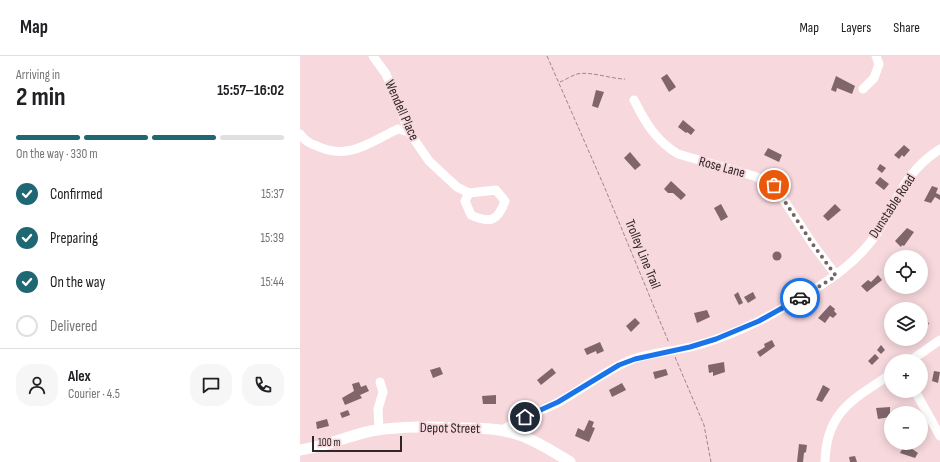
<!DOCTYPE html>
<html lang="en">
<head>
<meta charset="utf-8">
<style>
	body { margin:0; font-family:"Sofia Sans Condensed",sans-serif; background:#f6f6f6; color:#202124; height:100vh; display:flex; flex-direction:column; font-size:15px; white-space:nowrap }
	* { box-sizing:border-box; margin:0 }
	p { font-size:13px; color:#757577 }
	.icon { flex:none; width:22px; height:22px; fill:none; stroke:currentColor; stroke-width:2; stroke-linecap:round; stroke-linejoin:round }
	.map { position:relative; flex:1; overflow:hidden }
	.details { display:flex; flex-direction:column; background:#fff; width:300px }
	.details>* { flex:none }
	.controls { position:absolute; left:584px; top:194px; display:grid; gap:8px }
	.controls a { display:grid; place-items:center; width:44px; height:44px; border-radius:50%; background:#fff; box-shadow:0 2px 10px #0003; font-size:20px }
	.scale { position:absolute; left:12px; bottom:10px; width:90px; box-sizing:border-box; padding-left:4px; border:2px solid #302527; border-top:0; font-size:11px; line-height:14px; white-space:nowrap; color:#302527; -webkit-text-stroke:3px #f6d8dd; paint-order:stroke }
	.pin { position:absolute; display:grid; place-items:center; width:34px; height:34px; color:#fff; margin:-17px; border:2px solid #fff; border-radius:50%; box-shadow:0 1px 4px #0007 }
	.courier { position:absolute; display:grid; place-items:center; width:40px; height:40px; margin:-20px; border:3px solid #1a73e8; border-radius:50%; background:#fff; color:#222; box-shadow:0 1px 5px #0007 }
	.summary em { font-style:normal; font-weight:700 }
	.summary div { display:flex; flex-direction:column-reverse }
	.summary { display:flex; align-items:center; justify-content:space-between; height:68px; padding:0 16px }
	h1 { font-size:26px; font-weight:700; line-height:30px }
	.bar { display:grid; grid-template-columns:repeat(4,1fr); gap:6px 4px; align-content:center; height:48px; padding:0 16px }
	.bar i { height:5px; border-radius:3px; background:#e0e0e0 }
	.bar .selected { background:#1e6773 }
	.bar p { grid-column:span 4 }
	.line { display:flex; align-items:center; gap:10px; padding:0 16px; border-top:1px solid #e0e0e0 }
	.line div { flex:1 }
	.round { display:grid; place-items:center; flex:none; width:42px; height:42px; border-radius:16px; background:#f6f6f6 }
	ol { padding:0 16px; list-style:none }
	li { display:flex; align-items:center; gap:12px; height:44px }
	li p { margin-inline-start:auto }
	li .icon { padding:4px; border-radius:50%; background:#1e6773; color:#fff; stroke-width:4 }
	li:last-child { color:#757577 }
	li i { width:22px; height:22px; border:2px solid #e0e0e0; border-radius:50% }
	header { display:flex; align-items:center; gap:24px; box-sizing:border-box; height:56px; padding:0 20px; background:#fff; border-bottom:1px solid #e0e0e0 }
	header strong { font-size:19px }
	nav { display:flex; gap:22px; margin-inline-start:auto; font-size:14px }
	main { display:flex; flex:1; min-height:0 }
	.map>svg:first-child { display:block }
	.building { fill:#80666b }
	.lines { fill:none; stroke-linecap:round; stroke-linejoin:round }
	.path { stroke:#9d888b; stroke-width:1; stroke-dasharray:4 2; stroke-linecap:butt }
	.minor { stroke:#fff; stroke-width:9 }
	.major { stroke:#fff; stroke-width:11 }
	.done { stroke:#756467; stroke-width:4; stroke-dasharray:0 7.2 }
	.route { stroke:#1a73e8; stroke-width:5 }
	.labels { text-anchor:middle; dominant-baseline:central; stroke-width:4; stroke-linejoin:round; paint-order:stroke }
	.street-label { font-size:14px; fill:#302527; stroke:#f6d8dd }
</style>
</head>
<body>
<header>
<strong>Map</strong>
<nav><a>Map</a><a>Layers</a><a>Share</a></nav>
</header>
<main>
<section class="details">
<div class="summary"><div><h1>2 min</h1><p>Arriving in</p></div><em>15:57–16:02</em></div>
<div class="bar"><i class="selected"></i><i class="selected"></i><i class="selected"></i><i></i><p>On the way · 330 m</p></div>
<ol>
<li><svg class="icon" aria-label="check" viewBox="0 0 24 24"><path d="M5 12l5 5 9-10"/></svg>Confirmed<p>15:37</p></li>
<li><svg class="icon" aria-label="check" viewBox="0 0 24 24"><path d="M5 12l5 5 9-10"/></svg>Preparing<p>15:39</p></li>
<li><svg class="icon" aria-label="check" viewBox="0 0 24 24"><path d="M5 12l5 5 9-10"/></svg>On the way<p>15:44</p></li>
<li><i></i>Delivered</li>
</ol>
<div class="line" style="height:72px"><a class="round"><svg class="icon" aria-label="person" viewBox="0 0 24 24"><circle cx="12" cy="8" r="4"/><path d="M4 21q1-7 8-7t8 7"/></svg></a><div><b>Alex</b><p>Courier · 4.5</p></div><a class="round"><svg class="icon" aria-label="chat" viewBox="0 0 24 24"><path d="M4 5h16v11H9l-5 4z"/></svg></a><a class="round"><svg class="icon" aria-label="phone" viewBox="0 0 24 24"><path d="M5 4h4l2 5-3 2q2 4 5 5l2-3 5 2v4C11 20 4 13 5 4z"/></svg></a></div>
</section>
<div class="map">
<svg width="640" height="406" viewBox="0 0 640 406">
	<rect width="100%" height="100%" fill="#f6d8dd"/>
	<g class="building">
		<polygon points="367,18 376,31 369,36 361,22"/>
		<polygon points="536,20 555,30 552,38 537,32 536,36 531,34"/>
		<polygon points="296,34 304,36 298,52 292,50"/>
		<polygon points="383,64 395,74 391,79 387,76 386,77 378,71"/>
		<polygon points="604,89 610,94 604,101 602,99 599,103 594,99"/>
		<polygon points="468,92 482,99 479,106 464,99"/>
		<polygon points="330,96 341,109 335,114 324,102"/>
		<polygon points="580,108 586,112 582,117 577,113"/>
		<polygon points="580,121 589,128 584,134 575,127"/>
		<polygon points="371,125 386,139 381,144 373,137 368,137 364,133"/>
		<polygon points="632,130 638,132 636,137 640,139 640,144 635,141 631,147 624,145"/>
		<polygon points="421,148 428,161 421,165 414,152"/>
		<polygon points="535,148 541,154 528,165 523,160"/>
		<polygon points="607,172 614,176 604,190 602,189 601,191 595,185"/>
		<circle cx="477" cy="200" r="4.5"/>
		<polygon points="578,219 582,224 567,236 561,230 568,224 571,226"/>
		<polygon points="438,236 443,247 439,249 434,239"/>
		<polygon points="453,236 456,242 448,247 444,241"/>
		<polygon points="530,249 535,253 534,255 537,258 533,262 530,260 525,267 518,262"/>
		<polygon points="407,254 410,261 397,267 394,257"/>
		<polygon points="335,262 340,267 331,276 326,270"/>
		<polygon points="626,262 629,268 621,272 621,264"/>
		<polygon points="472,284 475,290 460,301 457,296 465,291 464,288"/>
		<polygon points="300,286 304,295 297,298 296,295 287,299 284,293"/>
		<polygon points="581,289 585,294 581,298 577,294"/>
		<polygon points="575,298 579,302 572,309 568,305"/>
		<polygon points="424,306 425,316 413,320 413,316 409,317 408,309"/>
		<polygon points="140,311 143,318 133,322 130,314"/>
		<polygon points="252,312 256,317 241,329 237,324"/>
		<polygon points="366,313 368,319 355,323 353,316"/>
		<polygon points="634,315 640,316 638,327 632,325"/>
		<polygon points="59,326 61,331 66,329 69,335 60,339 62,342 45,349 42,342 54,335 52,328"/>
		<polygon points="322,327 326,334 312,341 309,334"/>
		<polygon points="523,329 530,333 522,346 516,344"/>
		<polygon points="196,339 196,348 183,348 182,340"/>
		<polygon points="590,351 590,361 578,363 576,352"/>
		<polygon points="48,354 50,359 42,362 40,357"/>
		<polygon points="27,363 29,370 17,373 16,366"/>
		<polygon points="289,364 294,366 292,371 295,372 289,386 275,380 278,372 284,375"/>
		<polygon points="499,388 507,389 506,396 504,397 503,406 497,406"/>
		<polygon points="605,388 618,397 615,402 600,397"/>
		<polygon points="555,400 557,406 550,406 549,401"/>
	</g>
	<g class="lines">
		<g class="path">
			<polyline points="247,0 304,130 369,287"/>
			<path d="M260,26C265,24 271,20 277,18C291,15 311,23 325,23"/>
			<polyline points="375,301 404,369 411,406"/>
		</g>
		<g class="minor">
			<path d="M73,0L86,18L109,76L129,105L157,131L169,137L196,134L205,145C198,165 190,168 171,159L165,145L169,137"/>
			<polyline points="563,33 574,22 579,8 576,0"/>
			<path d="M334,44C345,66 356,85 378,98L454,120L474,129L514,190L536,219"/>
			<path d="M0,78C5,85 9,87 17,90C49,105 70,86 98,73L109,76"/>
			<polyline points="610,305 640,284"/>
			<polyline points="615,335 640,380"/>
			<polyline points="79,374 78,353 83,336 80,326"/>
			<path d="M203,374C220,362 239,356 257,347C283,333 305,314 333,303C354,296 377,295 398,289C441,277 480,255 518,231C542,216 566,196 581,171C600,139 606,115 640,93"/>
			<path d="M525,406C526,355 554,343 591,318"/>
		</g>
		<path class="major" d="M0,394C25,391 47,380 71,375C111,368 152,372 191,373C221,375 246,391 270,406"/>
	</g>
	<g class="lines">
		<polyline class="done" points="474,129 514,190 536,220 500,242"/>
		<polyline class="route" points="225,361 258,346 319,309 335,303 390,291 416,283 459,265 500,242"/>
	</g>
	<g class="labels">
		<g class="street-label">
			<text transform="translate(102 54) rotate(66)">Wendell Place</text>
			<text transform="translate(422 111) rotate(15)">Rose Lane</text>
			<text transform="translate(592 150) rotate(-57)">Dunstable Road</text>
			<text transform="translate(343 198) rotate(68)">Trolley Line Trail</text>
			<text transform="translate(150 372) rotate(1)">Depot Street</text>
		</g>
	</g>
</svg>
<div class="controls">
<a><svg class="icon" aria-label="locate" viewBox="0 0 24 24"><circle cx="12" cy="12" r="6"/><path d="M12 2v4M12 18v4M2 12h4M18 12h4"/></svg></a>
<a><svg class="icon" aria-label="layers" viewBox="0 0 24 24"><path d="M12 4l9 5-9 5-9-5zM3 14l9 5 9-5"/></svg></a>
<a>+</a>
<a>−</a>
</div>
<div class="scale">100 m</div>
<div class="pin" style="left:474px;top:129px;background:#ea580c"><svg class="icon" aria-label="bag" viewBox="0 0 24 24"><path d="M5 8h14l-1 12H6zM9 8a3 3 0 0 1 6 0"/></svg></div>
<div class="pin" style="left:225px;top:361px;background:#1f2937"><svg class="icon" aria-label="home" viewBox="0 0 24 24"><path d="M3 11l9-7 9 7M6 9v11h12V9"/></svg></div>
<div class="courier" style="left:500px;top:242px"><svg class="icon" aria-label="car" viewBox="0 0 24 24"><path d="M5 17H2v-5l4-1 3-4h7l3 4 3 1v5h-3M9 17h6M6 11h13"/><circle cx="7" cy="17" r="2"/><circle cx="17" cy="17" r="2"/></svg></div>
</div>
</main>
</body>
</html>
